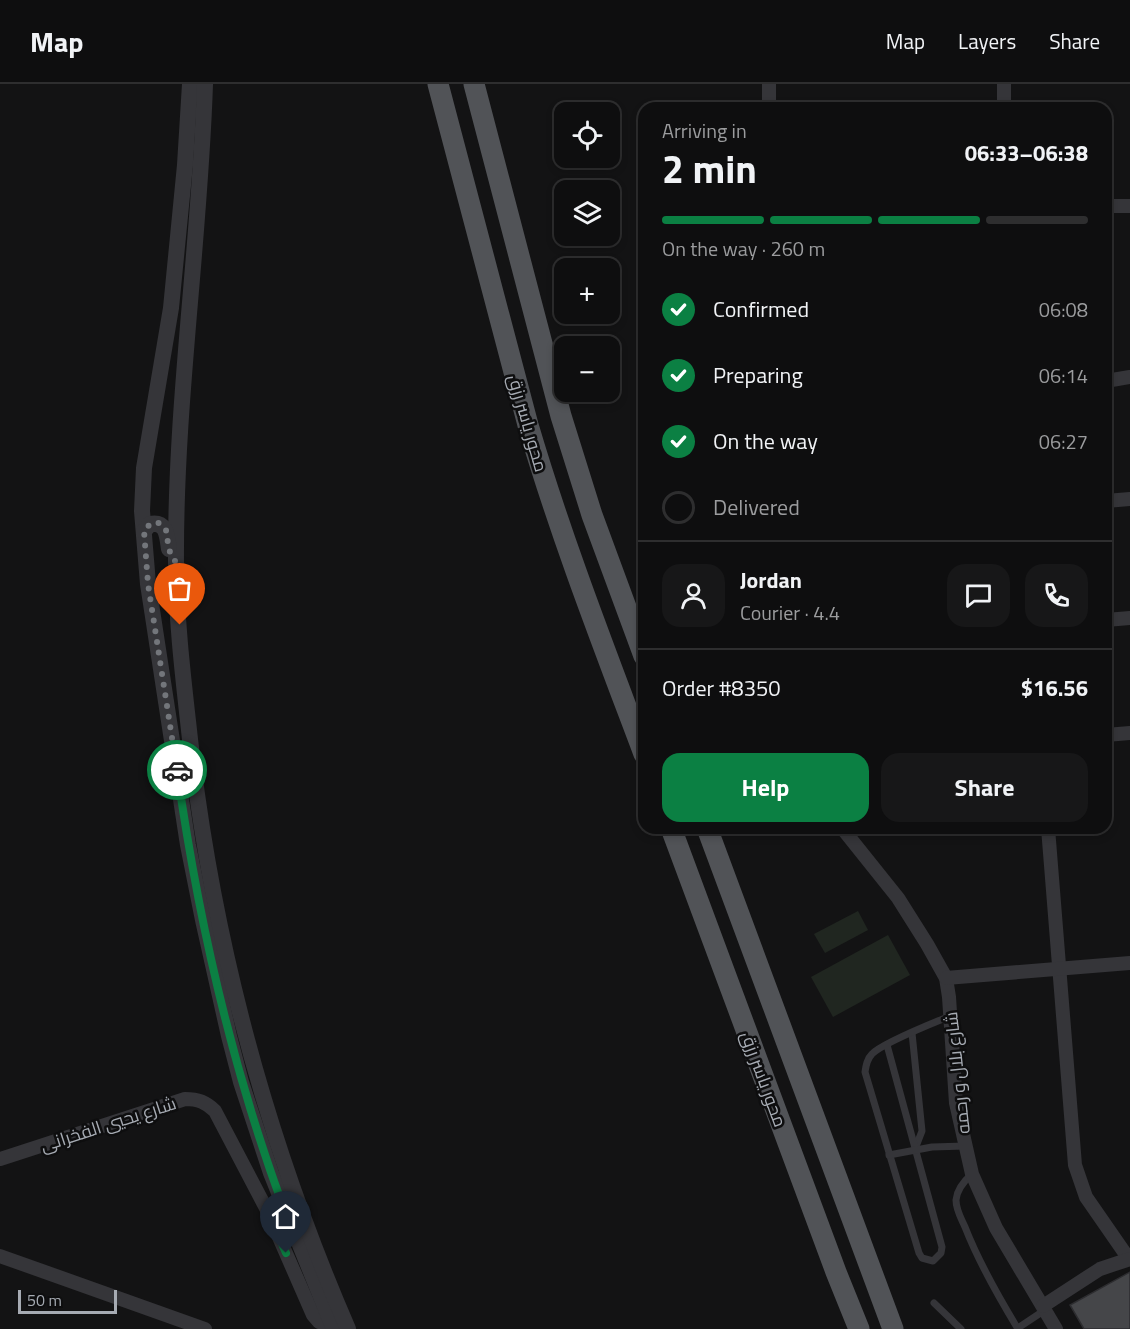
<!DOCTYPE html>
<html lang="en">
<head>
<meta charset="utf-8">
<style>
	body { margin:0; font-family:"Titillium Web",Cairo,sans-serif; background:#171718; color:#f1f3f6; height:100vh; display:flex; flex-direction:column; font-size:22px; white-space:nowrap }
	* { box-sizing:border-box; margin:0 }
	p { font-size:20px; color:#9b9c9e }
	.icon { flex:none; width:33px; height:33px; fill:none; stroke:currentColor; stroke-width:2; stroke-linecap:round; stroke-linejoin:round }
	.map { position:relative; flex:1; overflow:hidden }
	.side { position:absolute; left:638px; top:18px; width:474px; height:732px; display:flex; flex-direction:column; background:#0e0e0f; border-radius:18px; box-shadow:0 3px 9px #0003,0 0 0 2px #2e2e2f }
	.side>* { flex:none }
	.controls { position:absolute; left:554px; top:18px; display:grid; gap:12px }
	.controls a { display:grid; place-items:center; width:66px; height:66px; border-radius:12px; background:#0e0e0f; box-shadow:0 3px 9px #0003,0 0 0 2px #2e2e2f; font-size:30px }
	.scale { position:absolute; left:18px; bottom:15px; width:99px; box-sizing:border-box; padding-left:6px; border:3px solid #a6abb3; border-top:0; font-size:16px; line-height:21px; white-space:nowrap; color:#a6abb3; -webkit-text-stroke:4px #0e0e0f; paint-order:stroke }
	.pin { position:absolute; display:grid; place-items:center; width:51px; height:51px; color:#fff; margin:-62px -26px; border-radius:50% 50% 50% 0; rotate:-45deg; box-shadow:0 0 6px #0007 }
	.pin .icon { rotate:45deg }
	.courier { position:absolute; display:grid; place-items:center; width:60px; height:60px; margin:-30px; border:4px solid #0b8043; border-radius:50%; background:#fff; color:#222; box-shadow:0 2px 8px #0007 }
	.headline em { font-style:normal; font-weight:700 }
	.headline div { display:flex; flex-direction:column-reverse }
	.headline { display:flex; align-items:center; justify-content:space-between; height:102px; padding:0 24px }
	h1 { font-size:39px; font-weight:700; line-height:45px }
	.bar { display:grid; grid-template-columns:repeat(4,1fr); gap:9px 6px; align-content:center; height:72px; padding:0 24px }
	.bar i { height:8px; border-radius:4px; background:#2e2e2f }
	.bar .current { background:#0b8043 }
	.bar p { grid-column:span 4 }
	.line { display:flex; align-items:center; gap:15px; padding:0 24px; border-top:2px solid #2e2e2f }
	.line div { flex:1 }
	.round { display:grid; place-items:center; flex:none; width:63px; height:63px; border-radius:18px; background:#171718 }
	ol { padding:0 24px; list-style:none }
	li { display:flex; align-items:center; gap:18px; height:66px }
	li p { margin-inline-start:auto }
	li .icon { padding:6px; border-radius:50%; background:#0b8043; color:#fff; stroke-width:4 }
	li:last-child { color:#9b9c9e }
	li i { width:33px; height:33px; border:3px solid #2e2e2f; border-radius:50% }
	.action { display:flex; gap:12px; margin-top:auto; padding:12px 24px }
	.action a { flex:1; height:69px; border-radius:18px; background:#0b8043; color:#fff; font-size:24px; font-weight:700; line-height:69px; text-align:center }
	.action a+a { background:#171718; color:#f1f3f6 }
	header { display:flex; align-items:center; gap:36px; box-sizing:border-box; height:84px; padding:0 30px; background:#0e0e0f; border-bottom:2px solid #2e2e2f }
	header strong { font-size:28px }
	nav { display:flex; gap:33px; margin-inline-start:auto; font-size:21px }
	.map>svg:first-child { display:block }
	.green { fill:#202620 }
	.building { fill:#454649; stroke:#2d2d30; stroke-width:1.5 }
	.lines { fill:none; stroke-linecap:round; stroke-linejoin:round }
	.service { stroke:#353539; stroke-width:7 }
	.minor { stroke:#353539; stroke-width:14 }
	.tertiary { stroke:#353539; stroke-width:16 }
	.primary { stroke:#515357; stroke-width:21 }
	.done { stroke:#73767b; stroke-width:6; stroke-dasharray:0 10.8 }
	.route { stroke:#0b8043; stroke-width:8 }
	.labels { text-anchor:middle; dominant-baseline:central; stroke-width:5; stroke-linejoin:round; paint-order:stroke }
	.street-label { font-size:18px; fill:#a6abb3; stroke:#0e0e0f }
</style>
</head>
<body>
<header>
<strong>Map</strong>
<nav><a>Map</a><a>Layers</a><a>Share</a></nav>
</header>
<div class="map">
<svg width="1130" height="1245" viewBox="0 0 1130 1245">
	<rect width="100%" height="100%" fill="#131314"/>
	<g class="green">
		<polygon points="858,827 868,846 825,869 814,850"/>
		<polygon points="888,851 910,891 833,933 811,893"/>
	</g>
	<polygon class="building" points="1130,1188 1130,1245 1084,1245 1070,1221"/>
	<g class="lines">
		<g class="service">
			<polyline points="912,949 922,1047 915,1065"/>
			<path d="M887,961L942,1163L941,1169L933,1177L922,1174L919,1169L865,988C866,981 867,975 872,970C882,959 933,939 950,932"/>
			<polyline points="889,1071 932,1063 965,1062"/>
			<path d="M972,1090C964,1097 957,1105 956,1116C956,1126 961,1134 965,1143C979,1179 998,1212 1018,1245"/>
			<polyline points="934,1219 961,1245"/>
			<polyline points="1018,1244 1045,1226"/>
		</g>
		<g class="minor">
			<polyline points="769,0 769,24"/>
			<polyline points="1004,0 1004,24"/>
			<polyline points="1106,122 1130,122"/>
			<polyline points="1106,297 1130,293"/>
			<polyline points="1106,417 1130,415"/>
			<polyline points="1106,536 1130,534"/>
			<polyline points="1106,651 1130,649"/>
			<polyline points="842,744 898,814 927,860 946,894 949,913 956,1019 972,1090 996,1144 1056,1245"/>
			<polyline points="1048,744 1075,1081 1086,1113 1129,1175"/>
			<polyline points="946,894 1130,879"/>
			<path d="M0,1075L185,1015C198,1015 206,1018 215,1027L268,1128L313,1231L319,1238L333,1242"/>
			<polyline points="0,1172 205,1245"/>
			<polyline points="1043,1222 1100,1185 1130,1175"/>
		</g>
		<g class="tertiary">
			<polyline points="190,0 185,81 171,224 144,384 142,427 148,500 188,761 203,836 229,952 241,998 271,1089 334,1245"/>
			<path d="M205,0C200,159 175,318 176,478C176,530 182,584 188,637C210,847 264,1051 348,1245"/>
			<path d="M144,447L150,440C167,437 167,452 169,465"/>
			<polyline points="268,1128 283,1122"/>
		</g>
		<g class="primary">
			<path d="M438,0L528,341C561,453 603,561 644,670"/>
			<polyline points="474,0 561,332 592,431 644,572"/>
			<polyline points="671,744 836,1188 859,1245"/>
			<polyline points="707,744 893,1245"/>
		</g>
	</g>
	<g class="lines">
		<polyline class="done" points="177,686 148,500 144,447 150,440 159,439 166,446 169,466 176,479 180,541"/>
		<path class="route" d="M177,686C198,835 231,981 283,1122L268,1128L286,1169"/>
	</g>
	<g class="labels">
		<g class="street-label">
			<text transform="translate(528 339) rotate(74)">محور ياسر رزق</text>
			<text transform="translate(957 989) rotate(-96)">شارع بلال و رحمه</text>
			<text transform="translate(764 995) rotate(70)">محور ياسر رزق</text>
			<text transform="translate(108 1040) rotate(-18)">شارع يحيي الفخرانى</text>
		</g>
	</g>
</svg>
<div class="controls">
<a><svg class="icon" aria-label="locate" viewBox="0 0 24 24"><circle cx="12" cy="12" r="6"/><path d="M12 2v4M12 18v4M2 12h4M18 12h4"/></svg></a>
<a><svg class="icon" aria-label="layers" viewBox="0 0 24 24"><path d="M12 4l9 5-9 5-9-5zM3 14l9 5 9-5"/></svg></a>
<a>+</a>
<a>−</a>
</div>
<div class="scale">50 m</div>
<div class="pin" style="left:180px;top:541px;background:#ea580c"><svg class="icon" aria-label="bag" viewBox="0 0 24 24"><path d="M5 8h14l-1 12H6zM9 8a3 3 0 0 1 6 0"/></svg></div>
<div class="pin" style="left:286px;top:1169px;background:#1f2937"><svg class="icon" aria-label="home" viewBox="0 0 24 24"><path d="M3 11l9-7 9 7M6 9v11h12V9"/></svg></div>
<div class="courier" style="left:177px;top:686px"><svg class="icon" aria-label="car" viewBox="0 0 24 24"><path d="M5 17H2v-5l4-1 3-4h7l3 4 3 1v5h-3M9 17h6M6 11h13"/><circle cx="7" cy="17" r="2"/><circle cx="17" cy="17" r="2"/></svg></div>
<section class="side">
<div class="headline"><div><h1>2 min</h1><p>Arriving in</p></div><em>06:33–06:38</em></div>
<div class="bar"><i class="current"></i><i class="current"></i><i class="current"></i><i></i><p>On the way · 260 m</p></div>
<ol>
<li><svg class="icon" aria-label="check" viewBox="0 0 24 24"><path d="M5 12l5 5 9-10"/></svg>Confirmed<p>06:08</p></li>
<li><svg class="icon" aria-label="check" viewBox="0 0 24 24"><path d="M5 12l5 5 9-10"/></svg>Preparing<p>06:14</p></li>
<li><svg class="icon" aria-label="check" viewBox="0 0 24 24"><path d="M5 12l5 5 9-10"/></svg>On the way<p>06:27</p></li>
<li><i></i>Delivered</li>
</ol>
<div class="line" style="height:108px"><a class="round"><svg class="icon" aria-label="person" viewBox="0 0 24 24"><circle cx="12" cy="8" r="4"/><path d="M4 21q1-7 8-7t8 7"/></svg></a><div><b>Jordan</b><p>Courier · 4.4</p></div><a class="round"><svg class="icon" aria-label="chat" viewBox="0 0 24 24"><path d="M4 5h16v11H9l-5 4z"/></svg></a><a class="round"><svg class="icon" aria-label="phone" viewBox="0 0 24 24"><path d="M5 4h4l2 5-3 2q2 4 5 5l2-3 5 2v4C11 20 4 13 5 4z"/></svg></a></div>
<div class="line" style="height:78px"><div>Order #8350</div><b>$16.56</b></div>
<div class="action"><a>Help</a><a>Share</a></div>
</section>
</div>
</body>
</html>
